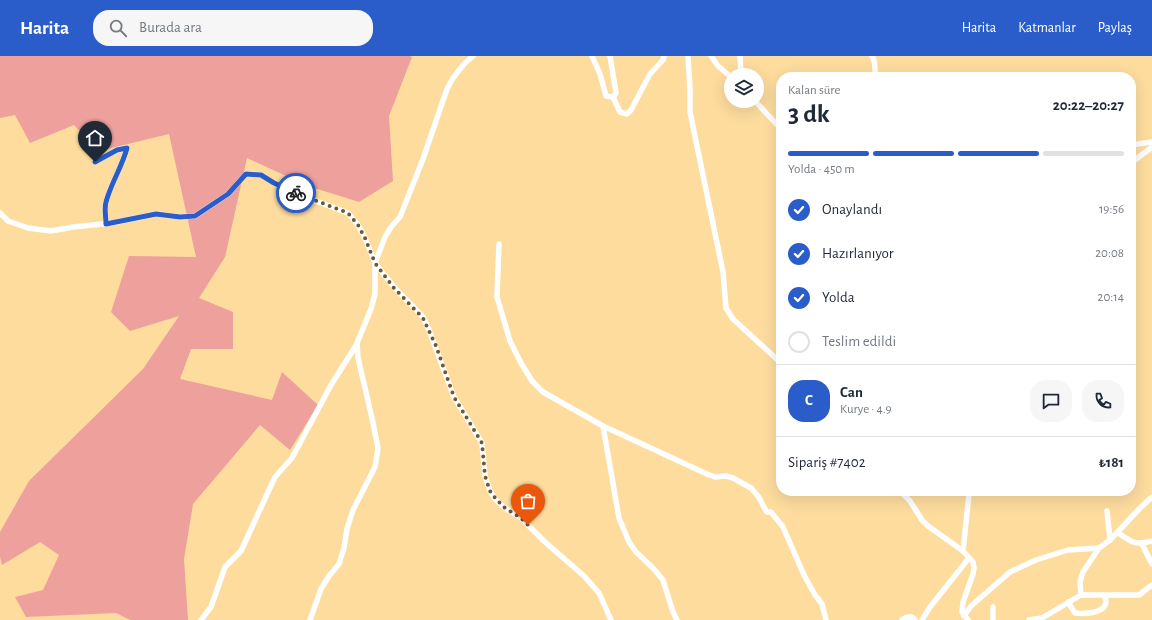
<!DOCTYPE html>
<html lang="tr">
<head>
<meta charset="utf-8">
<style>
	body { margin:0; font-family:"Alegreya Sans",sans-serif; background:#f6f6f7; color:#1f2937; height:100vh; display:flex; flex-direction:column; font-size:15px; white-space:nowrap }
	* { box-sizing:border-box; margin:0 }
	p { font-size:13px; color:#747a83 }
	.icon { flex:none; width:22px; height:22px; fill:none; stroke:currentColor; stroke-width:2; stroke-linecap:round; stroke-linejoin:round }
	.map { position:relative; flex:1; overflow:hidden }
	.side { position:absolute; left:776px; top:16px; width:360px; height:424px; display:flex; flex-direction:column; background:#fff; border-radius:16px; box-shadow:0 4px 16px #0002 }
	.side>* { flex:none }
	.fabs { position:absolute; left:724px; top:12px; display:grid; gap:8px }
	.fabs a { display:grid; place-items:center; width:40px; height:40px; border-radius:50%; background:#fff; box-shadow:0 4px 16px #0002; font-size:20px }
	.pin { position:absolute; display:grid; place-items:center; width:34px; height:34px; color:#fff; margin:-41px -17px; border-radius:50% 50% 50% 0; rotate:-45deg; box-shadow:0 0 4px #0007 }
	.pin .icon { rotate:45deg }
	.courier { position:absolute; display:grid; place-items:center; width:40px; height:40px; margin:-20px; border:3px solid #2a5cca; border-radius:50%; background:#fff; color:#222; box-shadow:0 1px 5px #0007 }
	.headline em { font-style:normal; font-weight:700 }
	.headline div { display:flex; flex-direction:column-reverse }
	.headline { display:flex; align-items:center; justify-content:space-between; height:68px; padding:0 12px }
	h1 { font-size:26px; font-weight:700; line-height:30px }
	.bar { display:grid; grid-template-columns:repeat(4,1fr); gap:6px 4px; align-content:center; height:48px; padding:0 12px }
	.bar i { height:5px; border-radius:3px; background:#e0e1e3 }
	.bar .on { background:#2a5cca }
	.bar p { grid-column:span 4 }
	.line { display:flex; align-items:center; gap:10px; padding:0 12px; border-top:1px solid #e0e1e3 }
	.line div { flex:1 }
	.round { display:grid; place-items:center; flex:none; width:42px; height:42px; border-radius:16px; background:#f6f6f7 }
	ol { padding:0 12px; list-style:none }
	li { display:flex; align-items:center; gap:12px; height:44px }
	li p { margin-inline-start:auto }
	li .icon { padding:4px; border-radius:50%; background:#2a5cca; color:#fff; stroke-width:4 }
	li:last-child { color:#747a83 }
	li i { width:22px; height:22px; border:2px solid #e0e1e3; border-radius:50% }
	header { display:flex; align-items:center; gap:24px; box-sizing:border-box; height:56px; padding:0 20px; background:#2a5cca; color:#fff }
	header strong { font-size:19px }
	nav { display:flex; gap:22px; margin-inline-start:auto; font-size:14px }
	.search { width:280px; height:36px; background:#f6f6f7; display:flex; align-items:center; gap:10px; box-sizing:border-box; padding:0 14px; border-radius:16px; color:#747a83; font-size:15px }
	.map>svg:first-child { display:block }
	.green { fill:#eda09c }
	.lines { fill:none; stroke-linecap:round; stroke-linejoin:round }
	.minor { stroke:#fff; stroke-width:5.5 }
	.done { stroke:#6c5937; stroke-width:4; stroke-dasharray:0 7.2 }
	.route { stroke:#2a5cca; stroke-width:5 }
</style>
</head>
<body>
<header>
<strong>Harita</strong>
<div class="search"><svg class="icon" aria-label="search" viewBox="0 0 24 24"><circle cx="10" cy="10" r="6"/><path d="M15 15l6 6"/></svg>Burada ara</div>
<nav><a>Harita</a><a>Katmanlar</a><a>Paylaş</a></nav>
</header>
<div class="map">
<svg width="1152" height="564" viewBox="0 0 1152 564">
	<rect width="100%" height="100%" fill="#fddc9e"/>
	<polygon class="green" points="0,0 410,0 412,1 389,60 393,125 359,146 308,130 247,102 225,201 199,242 233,256 233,293 191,293 180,323 272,344 282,316 318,349 290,394 260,369 193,448 184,503 188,564 130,564 116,557 26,561 15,541 43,534 59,499 40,486 2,509 0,501 0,476 29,425 143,313 179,260 130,275 111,256 129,200 196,201 169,78 99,95 74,69 30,87 15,59 0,62"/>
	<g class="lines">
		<g class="minor">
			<polyline points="592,0 600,18 606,40 613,41 616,37 610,0"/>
			<polyline points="688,0 690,34 690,56 723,216 726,252 733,263 781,307"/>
			<polyline points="711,0 718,10 731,21"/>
			<polyline points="740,0 741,19"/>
			<path d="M872,0C876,6 875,14 875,21"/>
			<polyline points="613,41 620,56 627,58 631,54 650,18 663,4 664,0"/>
			<polyline points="755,45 781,73"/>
			<polyline points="1131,89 1152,86"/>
			<path d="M95,106L117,94L127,92C122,111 111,127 106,146C104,152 106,161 106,168"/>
			<polyline points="1131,107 1152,91"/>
			<polyline points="0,157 8,165 28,172 51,175 73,171 112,167 156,158 180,161 195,160 228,138 246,118 261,119 274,127 292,136 348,157 358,169 365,182 375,207 394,231 423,261 429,274 454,341 482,387 485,420 490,435 495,443 505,452 521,462 545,486 584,520 599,537 611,564"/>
			<polyline points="499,188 497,241 510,285 521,307 532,325 543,336 603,370 707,418 715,421 726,420 733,422 751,432 758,440 765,453 767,456 771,456 783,471 804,519 815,539 822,548 826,564"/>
			<polyline points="603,370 619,462 629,486 636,496 654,513 663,524 673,556 677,564"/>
			<polyline points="900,435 910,445 922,464 928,470 963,495 973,506 974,512 973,518 963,546 962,556 968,564"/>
			<polyline points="1107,455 1110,484"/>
			<path d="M1117,476C1131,486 1135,490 1152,485"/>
			<polyline points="1142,488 1152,508"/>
			<polyline points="963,495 969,438 970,435"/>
			<polyline points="1081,539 1080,526 1083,516 1099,492 1110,484 1140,452 1152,441"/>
			<path d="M1068,546L1075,557C1083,558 1106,558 1106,545C1106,543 1104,541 1103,539"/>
			<polyline points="964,560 971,550 1010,516 1036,504 1068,494 1099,492"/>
			<polyline points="201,564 211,551 225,511 241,495 275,421 292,402 331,329 357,288"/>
			<polyline points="310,564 321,533 329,520 339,508 344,492 347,473 353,454 375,411 378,392 372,362 358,302 357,287 371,253 375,238 375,207 385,181 391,171 400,161 423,103 447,33 453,22 464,8 473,0"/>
			<path d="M902,564C906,561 911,559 915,564"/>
			<polyline points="922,564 930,551 969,502"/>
			<polyline points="993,564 993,551"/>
			<polyline points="1029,564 1042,562 1081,539 1139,539 1152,529"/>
		</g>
	</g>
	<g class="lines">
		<polyline class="done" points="296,137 348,157 358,169 365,182 375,207 394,232 423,262 436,290 454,341 482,387 485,420 490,435 496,443 505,452 521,462 528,469"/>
		<path class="route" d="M95,106L117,94L127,92C122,111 111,127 106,146C104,152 106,161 106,168L156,158L180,161L195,160L228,138L246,118L261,119L274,127L296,137"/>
	</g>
</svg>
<div class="fabs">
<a><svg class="icon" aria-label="layers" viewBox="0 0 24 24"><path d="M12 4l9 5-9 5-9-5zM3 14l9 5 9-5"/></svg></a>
</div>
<div class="pin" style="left:528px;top:469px;background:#ea580c"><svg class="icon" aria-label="bag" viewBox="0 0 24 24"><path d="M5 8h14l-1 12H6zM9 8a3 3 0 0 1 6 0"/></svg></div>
<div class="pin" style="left:95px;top:106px;background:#1f2937"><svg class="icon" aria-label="home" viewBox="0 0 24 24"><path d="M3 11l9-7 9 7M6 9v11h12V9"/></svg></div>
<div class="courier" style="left:296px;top:137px"><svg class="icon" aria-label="bike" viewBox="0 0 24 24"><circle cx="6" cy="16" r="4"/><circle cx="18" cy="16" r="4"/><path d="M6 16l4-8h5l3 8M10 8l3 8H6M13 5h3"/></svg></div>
<section class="side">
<div class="headline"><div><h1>3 dk</h1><p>Kalan süre</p></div><em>20:22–20:27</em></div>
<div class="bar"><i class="on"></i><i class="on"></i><i class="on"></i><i></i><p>Yolda · 450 m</p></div>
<ol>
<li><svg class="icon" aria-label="check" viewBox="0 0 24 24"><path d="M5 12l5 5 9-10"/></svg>Onaylandı<p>19:56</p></li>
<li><svg class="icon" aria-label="check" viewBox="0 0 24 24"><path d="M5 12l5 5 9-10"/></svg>Hazırlanıyor<p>20:08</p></li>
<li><svg class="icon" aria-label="check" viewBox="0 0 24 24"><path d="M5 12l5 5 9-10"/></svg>Yolda<p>20:14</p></li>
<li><i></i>Teslim edildi</li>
</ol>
<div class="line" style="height:72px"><b class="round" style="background:#2a5cca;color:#fff">C</b><div><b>Can</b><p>Kurye · 4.9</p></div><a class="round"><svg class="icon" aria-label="chat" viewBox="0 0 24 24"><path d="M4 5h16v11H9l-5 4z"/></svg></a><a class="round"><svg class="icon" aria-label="phone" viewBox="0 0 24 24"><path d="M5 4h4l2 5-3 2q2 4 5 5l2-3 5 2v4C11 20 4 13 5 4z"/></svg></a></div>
<div class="line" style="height:52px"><div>Sipariş #7402</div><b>₺181</b></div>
</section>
</div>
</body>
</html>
